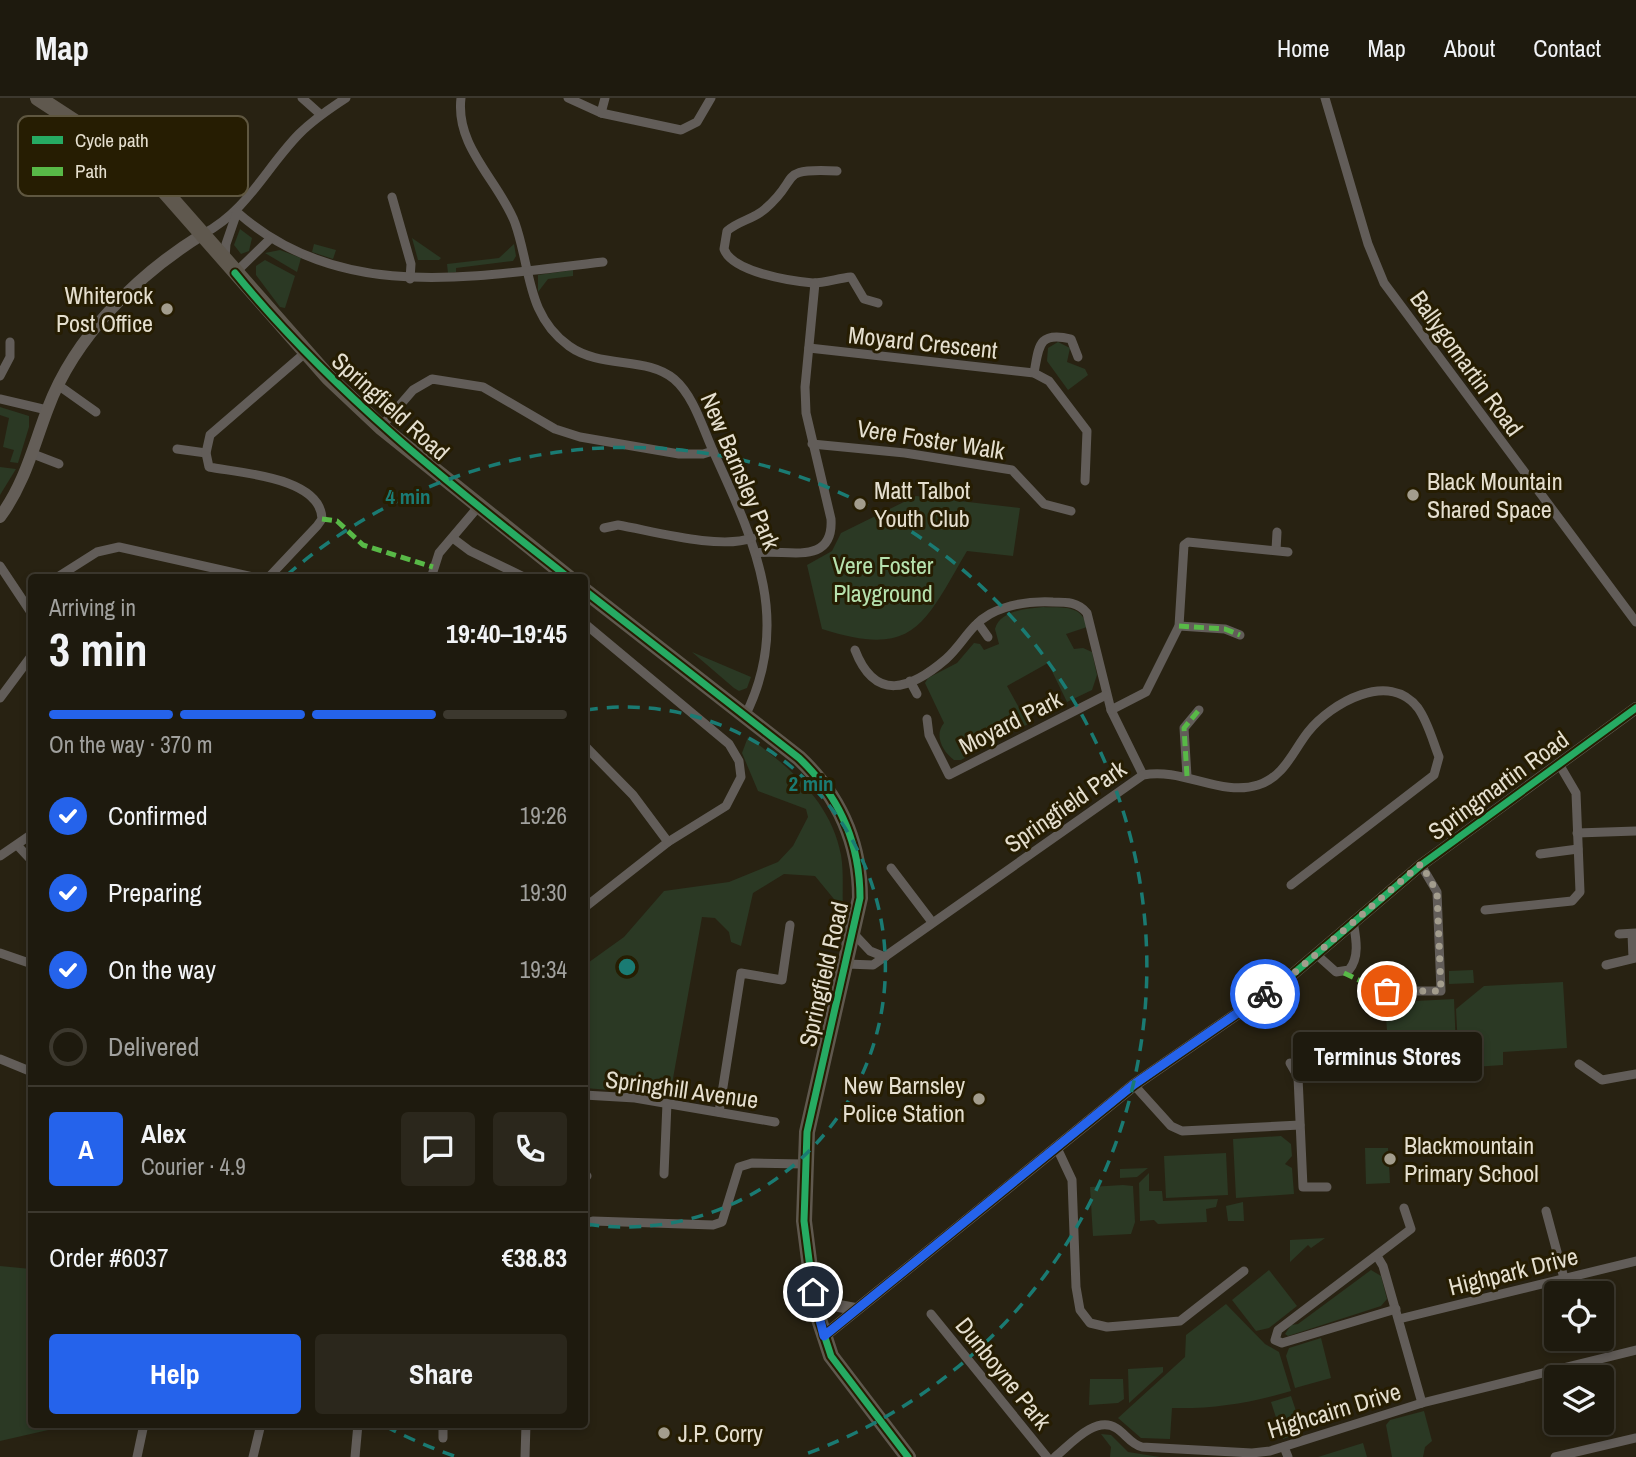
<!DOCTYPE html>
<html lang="en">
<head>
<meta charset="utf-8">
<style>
	body { margin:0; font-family:"Archivo Narrow",sans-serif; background:#2b271c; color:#f1f3f6; height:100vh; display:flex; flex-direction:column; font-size:26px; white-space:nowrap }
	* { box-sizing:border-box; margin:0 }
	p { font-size:23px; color:#a1a19e }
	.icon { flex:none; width:38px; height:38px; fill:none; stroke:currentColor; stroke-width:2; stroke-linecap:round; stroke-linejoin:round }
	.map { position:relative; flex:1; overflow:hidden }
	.sheet { position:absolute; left:28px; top:476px; width:560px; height:854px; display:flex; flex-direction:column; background:#1e1a0e; border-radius:7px; box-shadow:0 4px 10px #0003,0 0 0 2px #3c382e }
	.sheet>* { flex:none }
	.tools { position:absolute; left:1544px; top:1183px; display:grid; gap:14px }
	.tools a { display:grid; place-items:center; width:70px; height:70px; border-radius:7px; background:#1e1a0e; box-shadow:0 4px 10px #0003,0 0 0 2px #3c382e; font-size:35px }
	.pin { position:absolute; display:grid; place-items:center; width:60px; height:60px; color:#fff; margin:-30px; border:4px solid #fff; border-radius:50%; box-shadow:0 2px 7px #0007 }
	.courier { position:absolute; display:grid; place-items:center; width:70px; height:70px; margin:-35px; border:5px solid #2563eb; border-radius:50%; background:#fff; color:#222; box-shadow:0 2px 9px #0007 }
	.bubble { position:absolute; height:49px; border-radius:7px; background:#1e1a0e; box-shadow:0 4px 10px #0003,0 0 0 2px #3c382e; font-size:23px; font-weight:700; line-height:49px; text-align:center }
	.headline em { font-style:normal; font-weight:700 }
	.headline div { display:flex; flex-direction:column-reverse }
	.headline { display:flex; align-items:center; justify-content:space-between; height:119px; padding:0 21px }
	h1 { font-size:46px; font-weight:700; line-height:52px }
	.bar { display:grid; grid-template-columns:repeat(4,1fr); gap:10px 7px; align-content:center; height:84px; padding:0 21px }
	.bar i { height:9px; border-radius:5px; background:#3c382e }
	.bar .on { background:#2563eb }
	.bar p { grid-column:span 4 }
	.line { display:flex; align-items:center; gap:18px; padding:0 21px; border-top:2px solid #3c382e }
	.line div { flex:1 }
	.round { display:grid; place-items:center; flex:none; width:74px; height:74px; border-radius:7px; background:#2b271c }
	ol { padding:0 21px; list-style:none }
	li { display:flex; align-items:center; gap:21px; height:77px }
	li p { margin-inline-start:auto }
	li .icon { padding:7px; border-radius:50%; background:#2563eb; color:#fff; stroke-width:4 }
	li:last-child { color:#a1a19e }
	li i { width:38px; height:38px; border:4px solid #3c382e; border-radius:50% }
	.cta { display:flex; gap:14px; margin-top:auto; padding:14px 21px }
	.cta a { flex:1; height:80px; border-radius:7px; background:#2563eb; color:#fff; font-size:28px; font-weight:700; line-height:80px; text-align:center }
	.cta a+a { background:#2b271c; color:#f1f3f6 }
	header { display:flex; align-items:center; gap:42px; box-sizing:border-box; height:98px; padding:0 35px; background:#1e1a0e; border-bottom:2px solid #3c382e }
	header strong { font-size:33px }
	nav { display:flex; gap:38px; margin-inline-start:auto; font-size:24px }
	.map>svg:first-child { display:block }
	.green { fill:#2b3924 }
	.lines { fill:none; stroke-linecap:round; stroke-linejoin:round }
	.street { stroke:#625d59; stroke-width:9 }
	.secondary { stroke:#645e58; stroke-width:12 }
	.highway { stroke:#5f584e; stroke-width:16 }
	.quiet { stroke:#58b947; stroke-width:5; stroke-dasharray:10 5; stroke-linecap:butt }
	.cycleway-casing { stroke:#261d02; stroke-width:11 }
	.cycleway { stroke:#26ab63; stroke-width:7 }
	.done { stroke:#a39d8d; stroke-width:7; stroke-dasharray:0 12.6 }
	.route { stroke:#2563eb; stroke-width:9 }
	.ring { fill:none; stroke:#1a7b73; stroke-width:3.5; stroke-dasharray:12 9 }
	.poi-dot { fill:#a39d8d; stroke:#261d02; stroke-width:2.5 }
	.labels { text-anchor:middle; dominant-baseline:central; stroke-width:6; stroke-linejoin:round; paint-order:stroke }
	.poi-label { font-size:24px; fill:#e5dfcf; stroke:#261d02; text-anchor:start }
	.street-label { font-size:24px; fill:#e5dfcf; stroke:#261d02 }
	.park-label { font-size:24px; fill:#b6e2ae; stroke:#261d02 }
	.key { fill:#261d02; stroke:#5f5740; stroke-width:2 }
	.key-label { font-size:19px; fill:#e5dfcf }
	.centre { fill:#1a7b73; stroke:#261d02; stroke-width:3.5 }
	.ring-label { font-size:21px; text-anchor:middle; font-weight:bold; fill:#1a7b73; stroke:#261d02; stroke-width:6; stroke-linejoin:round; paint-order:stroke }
</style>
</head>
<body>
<header>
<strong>Map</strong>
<nav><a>Home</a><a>Map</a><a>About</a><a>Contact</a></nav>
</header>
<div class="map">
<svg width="1636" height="1359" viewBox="0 0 1636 1359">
	<rect width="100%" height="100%" fill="#282212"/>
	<g class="green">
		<polygon points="240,131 252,140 249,153 241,156 234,147"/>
		<polygon points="412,140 441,160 439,162 418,162"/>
		<polygon points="314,146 336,152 333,161 312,154"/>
		<polygon points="514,146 516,158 513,163 456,170 456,174 448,175 447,166 499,160"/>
		<polygon points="280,152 301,160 297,174 265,155"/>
		<polygon points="265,162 295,178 285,210 280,209 256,177 256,168"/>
		<polygon points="573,172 573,178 548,181 538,194 538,177"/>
		<polygon points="1058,244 1070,250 1067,264 1085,271 1088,277 1068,292 1047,263 1048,250"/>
		<polygon points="0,309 29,318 29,329 18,365 10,364 14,352 3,349 9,320 0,317"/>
		<polygon points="0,369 16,371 0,397"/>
		<path d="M916,398L1020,410L1013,458L967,453C924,526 915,561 822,531L807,467L832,453L841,435Z"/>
		<path d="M1043,509C1062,510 1082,506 1087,529L1066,536L1074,551L1083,550L1092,554L1097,577L1092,592L1067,604L1048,565L1007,588L1028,626L961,662H954C942,653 934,637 944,625L925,585L928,580L957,565L974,545L980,546L984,552L999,546L995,531C1000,512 1026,511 1043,509Z"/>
		<polygon points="692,554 751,579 747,590 739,593 734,590"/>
		<path d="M748,639C790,669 831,704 841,757C844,775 842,795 843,812L815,778L784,776L753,795L741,848L731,844L729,834L715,820L702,819L670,997L585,990V867L624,839L664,793L729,784L778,764L793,748L808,719L806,711L758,693L742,655Z"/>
		<polygon points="1473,872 1474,885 1449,886 1449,873"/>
		<polygon points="1563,884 1567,950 1503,954 1503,967 1459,970 1456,911 1484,888"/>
		<polygon points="1454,901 1457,975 1361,978 1360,973 1353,969 1352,934 1387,932 1386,919 1398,918 1396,904"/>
		<polygon points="1281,1038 1291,1046 1292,1058 1285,1066 1292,1070 1294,1096 1236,1100 1233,1041"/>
		<polygon points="1365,1050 1388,1050 1390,1085 1366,1086"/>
		<polygon points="1226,1055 1228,1097 1166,1100 1164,1058"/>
		<polygon points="1148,1070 1137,1079 1120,1080 1120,1071"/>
		<polygon points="1149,1075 1149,1093 1162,1093 1163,1103 1218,1101 1216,1109 1206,1111 1207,1124 1158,1126 1154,1122 1140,1123 1139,1085"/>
		<polygon points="1123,1087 1133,1088 1135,1124 1131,1136 1093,1138 1090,1089"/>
		<polygon points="1243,1104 1244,1123 1228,1123 1226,1108"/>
		<polygon points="1325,1140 1311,1150 1308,1147 1290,1164 1290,1142"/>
		<polygon points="0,1168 31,1171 32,1326 70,1327 0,1343"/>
		<polygon points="1269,1172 1297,1208 1269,1230 1256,1233 1232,1202"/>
		<polygon points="1371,1172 1381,1178 1387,1201 1381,1208 1288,1238 1285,1236 1291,1227 1298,1226"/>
		<path d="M1226,1206L1265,1246L1279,1254L1291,1293C1250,1305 1214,1311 1172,1310L1170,1341L1141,1340L1118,1320L1185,1259L1186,1237Z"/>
		<polygon points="1321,1240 1331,1280 1295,1290 1286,1258 1289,1250"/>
		<polygon points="1163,1269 1163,1274 1129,1305 1128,1271"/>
		<polygon points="1090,1281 1123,1281 1124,1301 1118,1305 1089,1307"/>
		<polygon points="1291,1298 1303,1334 1283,1341 1271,1304"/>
		<polygon points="1424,1313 1432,1343 1425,1349 1423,1359 1392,1359 1386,1327 1390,1322"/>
		<polygon points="1101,1336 1111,1337 1128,1354 1160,1359 1110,1359 1111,1349"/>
		<polygon points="1363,1345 1367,1359 1318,1359"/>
	</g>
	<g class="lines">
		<g class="street">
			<polyline points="302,0 320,16"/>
			<path d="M461,0C455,49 499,83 515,125C531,170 526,217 569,248C601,271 647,258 674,281C694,298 703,331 714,355C754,443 793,523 745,618"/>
			<polyline points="568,0 601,15"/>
			<polyline points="605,0 601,15 681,32 697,24 711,0"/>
			<polyline points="1325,0 1368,146 1384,185 1636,524"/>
			<path d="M837,73C775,70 802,80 765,111C754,121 738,123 727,133L724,151C732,174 790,183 813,185C825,185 839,180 851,179L864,201L878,205"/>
			<polyline points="392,99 411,166 410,181"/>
			<path d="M203,136C248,112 265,71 299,36C314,21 329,11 346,0"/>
			<path d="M225,160L226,146L237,114C341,207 477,178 603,164"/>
			<polyline points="235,175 270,141"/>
			<polyline points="809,250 1034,275 1049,283 1087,333 1085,383"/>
			<path d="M1034,275C1039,248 1038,233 1071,241L1078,259"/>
			<polyline points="0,278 10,259 10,244"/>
			<polyline points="58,287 96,314"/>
			<polyline points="0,301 47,312"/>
			<polyline points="381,329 413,292 432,281 483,289 555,331 580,339 679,356 703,356 713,353"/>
			<polyline points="812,346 905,355 1012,372 1044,406 1071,413"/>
			<polyline points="177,351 206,355"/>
			<polyline points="33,356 59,366"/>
			<path d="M604,430L618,427C653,433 720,452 752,440"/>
			<polyline points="454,441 470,453 526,480"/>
			<polyline points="1276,452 1277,434"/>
			<path d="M757,455C784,450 834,470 831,421L806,315L805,289L815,185"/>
			<polyline points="0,468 32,516"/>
			<polyline points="56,480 97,454 119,449 258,480"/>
			<path d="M268,480L317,428L322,421C321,379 240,375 209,369L206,355L210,337L305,255"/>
			<polyline points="431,480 439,455 478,409"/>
			<polyline points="584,525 729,646 739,663 741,679 726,708 668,744 584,810"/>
			<polyline points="978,525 988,539"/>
			<polyline points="1179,528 1225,531 1240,537"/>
			<path d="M855,552C875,604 910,592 946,561C962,547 970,527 990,516C1009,506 1032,503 1053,504C1067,504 1078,504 1087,515L1111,612L1143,677"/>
			<polyline points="910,583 917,596"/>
			<polyline points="0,600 32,557"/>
			<polyline points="1111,612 1146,594 1179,528 1184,447 1188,444 1288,454"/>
			<polyline points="927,621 929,637 949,677 1106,597"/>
			<polyline points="584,647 633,697 668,744"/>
			<polyline points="1187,678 1184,630 1199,612"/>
			<polyline points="1577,735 1636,733"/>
			<polyline points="17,747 32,763"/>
			<polyline points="1540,756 1578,751"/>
			<polyline points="0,758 32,736"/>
			<polyline points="891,770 932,824"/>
			<polyline points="1485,812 1572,803 1580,794 1576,695 1559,666"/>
			<polyline points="854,836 870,853 885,859"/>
			<polyline points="1619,836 1636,835"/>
			<polyline points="1632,836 1633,860"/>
			<polyline points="0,855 32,866"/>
			<path d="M1317,857L1336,874L1349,872C1360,859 1356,840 1353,823"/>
			<path d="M847,866L873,867L1143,677C1182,669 1221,699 1258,687C1284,679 1293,653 1308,634C1331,605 1389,572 1418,610C1428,624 1433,644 1439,659L1434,677L1291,787"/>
			<polyline points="1606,867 1636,860"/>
			<polyline points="1388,908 1387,893 1441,893 1437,794 1421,767"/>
			<polyline points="0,961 32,974"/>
			<polyline points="1290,965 1298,979 1303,1089 1327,1089"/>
			<polyline points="1579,966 1602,982 1636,976"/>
			<polyline points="1134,987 1171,1028 1182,1033 1300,1027"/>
			<polyline points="584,997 635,1000 775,1024"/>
			<polyline points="719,1014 741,875 782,882 790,827"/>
			<polyline points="1057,1050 1072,1082 1076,1189 1080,1212 1090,1225 1107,1229 1180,1223 1244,1173"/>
			<polyline points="664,1076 667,1005"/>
			<polyline points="584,1078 587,1078"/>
			<polyline points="1546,1113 1564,1180"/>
			<polyline points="584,1126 593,1123 713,1127 722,1124 739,1069 752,1065 805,1066"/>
			<polyline points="1377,1158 1383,1168 1422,1305"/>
			<polyline points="1396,1211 1282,1245 1275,1242 1278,1232 1411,1131 1404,1110"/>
			<polyline points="931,1216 1047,1359"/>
			<polyline points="1399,1221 1636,1163"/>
			<polyline points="443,1340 443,1326"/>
			<polyline points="1284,1349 1288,1359"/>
			<polyline points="137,1359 144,1326"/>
			<polyline points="253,1359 261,1326"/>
			<polyline points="355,1359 358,1326"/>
			<polyline points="525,1359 526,1326"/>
			<path d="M1055,1359C1070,1347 1095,1317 1116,1330C1126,1336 1130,1346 1142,1349L1252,1355L1270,1353L1422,1305L1636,1252"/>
			<polyline points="1555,1359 1636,1340"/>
		</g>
		<g class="secondary">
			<path d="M0,419C25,385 33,349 48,310C75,238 138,176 203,136"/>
			<polyline points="813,1194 834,1207 855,1211"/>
			<polyline points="824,1238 1134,987 1286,882 1421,767 1636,610"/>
		</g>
		<g class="highway">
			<polyline points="38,0 127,58 152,79 329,280 381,329 569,480"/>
			<path d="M584,492L799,660C839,698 860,744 860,800L807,1034L804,1123L815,1209L831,1258L908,1359"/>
		</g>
		<g class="quiet">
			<polyline points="322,421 337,423 363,447 433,469"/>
			<polyline points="1179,528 1225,531 1240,537"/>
			<polyline points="1187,678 1184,630 1199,612"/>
			<polyline points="1344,875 1363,884 1378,883 1387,893"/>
			<polyline points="584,1078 587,1078"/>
		</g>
		<defs>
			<g id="cycleway">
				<path d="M235,175C332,294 449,386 569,480"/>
				<path d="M584,492L799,660C839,698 860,744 860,800L807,1034L804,1123L815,1209L831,1258L908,1359"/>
				<polyline points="824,1238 1134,987 1286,882 1421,767 1636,610"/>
			</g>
		</defs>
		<use href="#cycleway" class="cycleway-casing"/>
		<use href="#cycleway" class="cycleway"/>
	</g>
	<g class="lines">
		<polyline class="done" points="1265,896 1286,882 1421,766 1437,794 1441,893 1387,893"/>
		<polyline class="route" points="813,1194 824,1238 1133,987 1265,896"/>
	</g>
	<g class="ring">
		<path d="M586 612A260 260 0 1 1 586 1126"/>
		<path d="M454 1358A519 519 0 0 1 383 1327M287 477A519 519 0 1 1 800 1358"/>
	</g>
	<g class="poi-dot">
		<circle cx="167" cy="211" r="7"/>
		<circle cx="1413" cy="397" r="7"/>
		<circle cx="860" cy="406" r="7"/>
		<circle cx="979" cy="1001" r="7"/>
		<circle cx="1390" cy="1061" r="7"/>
		<circle cx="664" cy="1335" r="7"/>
	</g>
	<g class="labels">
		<g class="poi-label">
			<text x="153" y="197" text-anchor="end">Whiterock<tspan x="153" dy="28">Post Office</tspan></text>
			<text x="1427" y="383">Black Mountain<tspan x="1427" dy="28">Shared Space</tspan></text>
			<text x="874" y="392">Matt Talbot<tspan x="874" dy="28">Youth Club</tspan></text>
			<text x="965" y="987" text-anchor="end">New Barnsley<tspan x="965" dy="28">Police Station</tspan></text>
			<text x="1404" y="1047">Blackmountain<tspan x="1404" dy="28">Primary School</tspan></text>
			<text x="678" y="1335">J.P. Corry</text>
		</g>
		<g class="street-label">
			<text transform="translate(923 244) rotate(6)">Moyard Crescent</text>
			<text transform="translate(1467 265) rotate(54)">Ballygomartin Road</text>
			<text transform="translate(391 308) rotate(42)">Springfield Road</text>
			<text transform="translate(931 341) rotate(9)">Vere Foster Walk</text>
			<text transform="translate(741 373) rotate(67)">New Barnsley Park</text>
			<text transform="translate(1010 624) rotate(-27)">Moyard Park</text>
			<text transform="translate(1498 687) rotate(-36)">Springmartin Road</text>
			<text transform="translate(1065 708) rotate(-35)">Springfield Park</text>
			<text transform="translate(823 876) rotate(-77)">Springfield Road</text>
			<text transform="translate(682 991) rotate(8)">Springhill Avenue</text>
			<text transform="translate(1513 1173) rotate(-14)">Highpark Drive</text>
			<text transform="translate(1004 1275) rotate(51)">Dunboyne Park</text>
			<text transform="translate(1334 1312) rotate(-17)">Highcairn Drive</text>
		</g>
		<g class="park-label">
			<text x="883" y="467">Vere Foster<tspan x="883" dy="28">Playground</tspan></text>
		</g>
	</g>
	<rect x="18" y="18" width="230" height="80" rx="10" class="key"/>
	<rect x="32" y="38" width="31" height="8" fill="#26ab63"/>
	<rect x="32" y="69" width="31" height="9" fill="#58b947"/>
	<g class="key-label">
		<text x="75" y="49">Cycle path</text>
		<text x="75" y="80">Path</text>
	</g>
	<circle cx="627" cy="869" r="10" class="centre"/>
	<g class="ring-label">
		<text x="408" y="406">4 min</text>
		<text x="811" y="693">2 min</text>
	</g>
</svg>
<div class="tools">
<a><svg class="icon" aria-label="locate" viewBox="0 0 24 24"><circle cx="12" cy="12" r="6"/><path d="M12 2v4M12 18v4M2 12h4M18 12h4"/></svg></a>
<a><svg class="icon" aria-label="layers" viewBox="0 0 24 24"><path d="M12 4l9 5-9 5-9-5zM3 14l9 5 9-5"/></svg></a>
</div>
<div class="pin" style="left:1387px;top:893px;background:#ea580c"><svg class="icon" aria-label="bag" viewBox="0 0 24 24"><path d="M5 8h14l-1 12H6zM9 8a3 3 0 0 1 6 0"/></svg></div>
<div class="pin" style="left:813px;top:1194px;background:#1f2937"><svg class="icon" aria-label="home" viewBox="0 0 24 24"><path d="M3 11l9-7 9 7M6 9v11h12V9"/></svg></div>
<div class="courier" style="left:1265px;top:896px"><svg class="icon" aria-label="bike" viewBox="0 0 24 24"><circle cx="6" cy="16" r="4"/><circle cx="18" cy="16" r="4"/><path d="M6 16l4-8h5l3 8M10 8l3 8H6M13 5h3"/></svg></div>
<div class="bubble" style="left:1293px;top:934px;width:189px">Terminus Stores</div>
<section class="sheet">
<div class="headline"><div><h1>3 min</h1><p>Arriving in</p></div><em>19:40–19:45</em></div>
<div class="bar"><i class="on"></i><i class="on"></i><i class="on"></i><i></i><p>On the way · 370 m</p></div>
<ol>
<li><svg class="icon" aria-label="check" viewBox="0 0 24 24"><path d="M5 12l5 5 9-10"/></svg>Confirmed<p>19:26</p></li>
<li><svg class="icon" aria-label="check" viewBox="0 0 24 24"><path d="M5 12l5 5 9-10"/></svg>Preparing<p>19:30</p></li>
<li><svg class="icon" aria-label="check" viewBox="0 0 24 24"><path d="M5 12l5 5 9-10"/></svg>On the way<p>19:34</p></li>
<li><i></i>Delivered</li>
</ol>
<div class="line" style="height:126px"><b class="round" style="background:#2563eb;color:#fff">A</b><div><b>Alex</b><p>Courier · 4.9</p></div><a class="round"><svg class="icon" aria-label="chat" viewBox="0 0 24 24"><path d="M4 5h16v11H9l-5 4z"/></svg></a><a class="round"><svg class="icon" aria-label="phone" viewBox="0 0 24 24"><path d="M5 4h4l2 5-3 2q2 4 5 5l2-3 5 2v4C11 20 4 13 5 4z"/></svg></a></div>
<div class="line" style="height:91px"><div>Order #6037</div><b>€38.83</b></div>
<div class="cta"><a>Help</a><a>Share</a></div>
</section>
</div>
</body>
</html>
